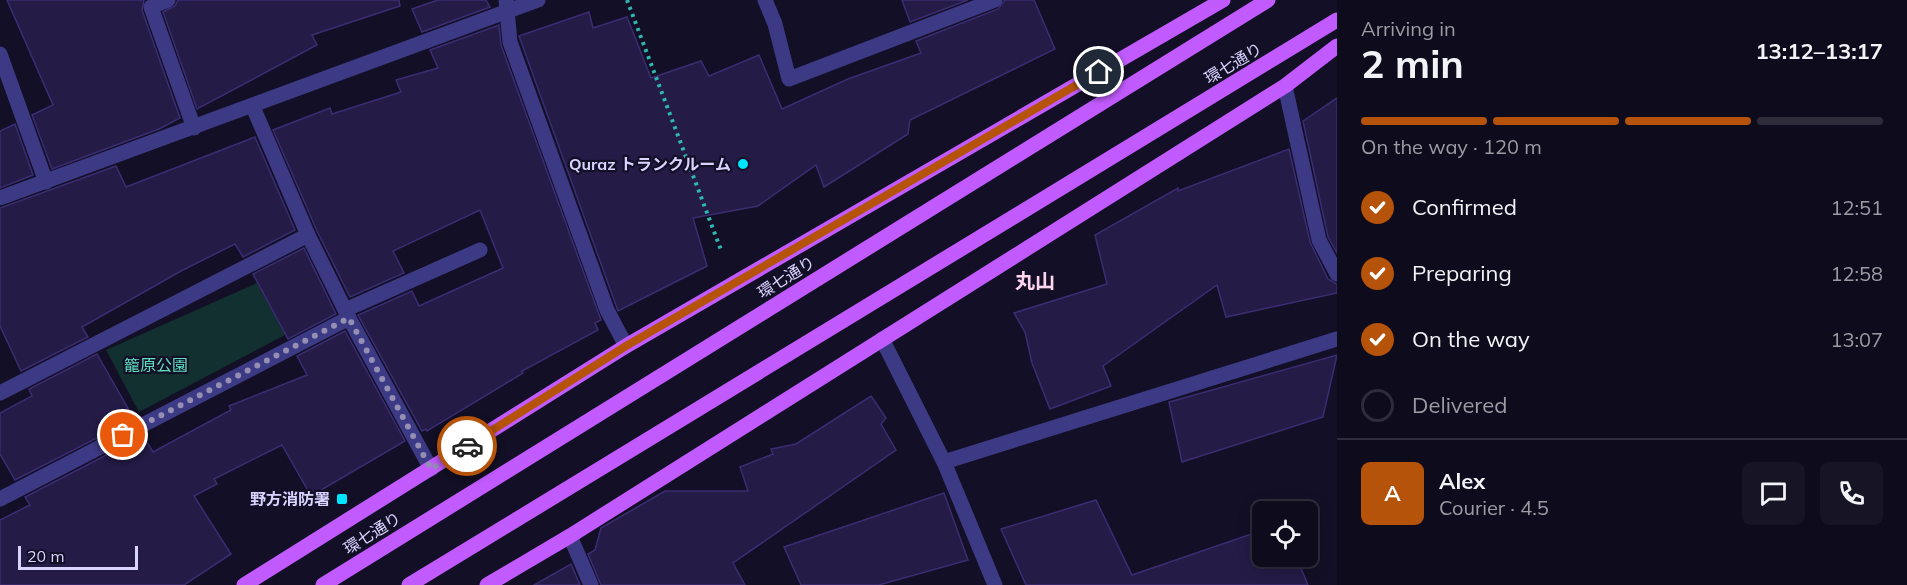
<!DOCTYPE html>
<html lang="en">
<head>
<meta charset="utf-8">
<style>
	body { margin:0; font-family:Mulish,"Noto Sans JP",sans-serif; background:#171425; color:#f1f3f6; height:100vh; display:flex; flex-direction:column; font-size:22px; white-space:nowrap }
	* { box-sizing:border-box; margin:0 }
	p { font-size:20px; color:#9b9ba3 }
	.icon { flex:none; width:33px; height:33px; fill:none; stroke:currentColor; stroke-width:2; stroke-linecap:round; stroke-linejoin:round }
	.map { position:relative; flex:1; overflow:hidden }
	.details { display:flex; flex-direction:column; background:#0e0b1c; width:570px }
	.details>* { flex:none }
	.tools { position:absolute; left:1252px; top:501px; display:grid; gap:12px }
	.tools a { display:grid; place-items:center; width:66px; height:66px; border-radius:9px; background:#0e0b1c; box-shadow:0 3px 15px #0003,0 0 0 2px #2e2b3b; font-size:30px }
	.scale { position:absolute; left:18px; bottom:15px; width:120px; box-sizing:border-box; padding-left:6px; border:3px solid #d9d4ff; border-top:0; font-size:16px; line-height:21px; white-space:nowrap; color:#d9d4ff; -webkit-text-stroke:4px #130f26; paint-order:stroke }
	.pin { position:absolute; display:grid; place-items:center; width:51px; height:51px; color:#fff; margin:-26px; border:3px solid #fff; border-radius:50%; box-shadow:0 2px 6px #0007 }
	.courier { position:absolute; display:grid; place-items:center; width:60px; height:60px; margin:-30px; border:4px solid #b45309; border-radius:50%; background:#fff; color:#222; box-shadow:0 2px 8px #0007 }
	.head em { font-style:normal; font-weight:700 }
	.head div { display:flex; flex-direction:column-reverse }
	.head { display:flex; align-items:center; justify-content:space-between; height:102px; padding:0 24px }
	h1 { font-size:39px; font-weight:700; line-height:45px }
	.bar { display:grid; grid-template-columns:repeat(4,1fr); gap:9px 6px; align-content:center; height:72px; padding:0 24px }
	.bar i { height:8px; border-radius:4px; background:#2e2b3b }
	.bar .on { background:#b45309 }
	.bar p { grid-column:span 4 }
	.line { display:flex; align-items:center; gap:15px; padding:0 24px; border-top:2px solid #2e2b3b }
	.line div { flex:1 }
	.round { display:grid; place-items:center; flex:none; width:63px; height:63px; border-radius:9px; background:#171425 }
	ol { padding:0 24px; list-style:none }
	li { display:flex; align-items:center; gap:18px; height:66px }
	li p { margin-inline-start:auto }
	li .icon { padding:6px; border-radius:50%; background:#b45309; color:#fff; stroke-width:4 }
	li:last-child { color:#9b9ba3 }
	li i { width:33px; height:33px; border:3px solid #2e2b3b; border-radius:50% }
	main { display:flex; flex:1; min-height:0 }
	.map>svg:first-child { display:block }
	.green { fill:#12302f }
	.building { fill:#241b47; stroke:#3b2d73; stroke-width:1.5 }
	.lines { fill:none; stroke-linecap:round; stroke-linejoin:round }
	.path { stroke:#2fb8b0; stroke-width:4; stroke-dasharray:3 4.5; stroke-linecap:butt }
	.lane { stroke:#3d3a85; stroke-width:15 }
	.street { stroke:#3d3a85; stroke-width:15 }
	.primary { stroke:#c25bff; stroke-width:15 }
	.done { stroke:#948fb3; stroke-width:6; stroke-dasharray:0 10.8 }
	.route { stroke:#b45309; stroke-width:8 }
	.poi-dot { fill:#00e5ff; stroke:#130f26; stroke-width:2 }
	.labels { text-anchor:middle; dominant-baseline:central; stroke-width:4.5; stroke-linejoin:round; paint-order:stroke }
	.street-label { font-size:16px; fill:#d9d4ff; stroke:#130f26 }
	.poi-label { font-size:16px; font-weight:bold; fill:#d9d4ff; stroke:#130f26; text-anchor:end }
	.park-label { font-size:16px; fill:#5fe0c0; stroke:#130f26 }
	.quarter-label { font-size:20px; font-weight:bold; fill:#ffd6f0; stroke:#130f26 }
</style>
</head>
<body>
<main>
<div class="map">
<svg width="1337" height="585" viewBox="0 0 1337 585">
	<rect width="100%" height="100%" fill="#130f26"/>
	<polygon class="green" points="257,283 285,335 139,412 106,350"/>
	<g class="building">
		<polygon points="7,0 144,0 142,10 180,118 159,129 52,169 32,115 53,105"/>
		<polygon points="178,0 399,0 400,6 312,35 317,45 197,109 163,12 175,6"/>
		<polygon points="438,0 486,0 490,7 422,32 412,9"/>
		<polygon points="902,0 968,0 910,22"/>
		<polygon points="1005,0 1034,0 1055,49 910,120 908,134 824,187 816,165 758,206 693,218 707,266 618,311 519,36 589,12 593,28 627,17 651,78 701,61 709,76 759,55 782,109 848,79 921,53 916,41 998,9"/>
		<polygon points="499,25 501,45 601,320 595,323 598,330 522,371 523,373 427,431 426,429 422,431 358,315 412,291 419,306 503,268 480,210 393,251 404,273 350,297 317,231 273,130 330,108 332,114 401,92 396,80 438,68 430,50"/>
		<polygon points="1337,98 1337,253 1328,237 1303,121"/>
		<polygon points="15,124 33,175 0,188 0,131"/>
		<polygon points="255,137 295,230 243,257 235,244 181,271 82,327 88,337 21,371 0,326 0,208 116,166 126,187"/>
		<polygon points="1289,149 1310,242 1328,279 1337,284 1337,293 1226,317 1217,285 1103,366 1111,386 1050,409 1032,363 1025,332 1014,313 1107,284 1095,235 1178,188 1178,191"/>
		<polygon points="304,248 336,314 288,339 253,274"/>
		<polygon points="345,331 405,441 311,496 282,445 214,479 217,484 194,496 231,554 184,585 0,585 0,520 30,505 25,497 143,436 153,452 231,410 229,406 307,375 297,356"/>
		<polygon points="97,354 134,419 15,480 0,454 0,413 32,396 29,389"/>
		<polygon points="1337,355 1323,417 1182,462 1169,402"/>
		<polygon points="871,396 886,418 881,424 896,450 733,563 745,585 601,585 588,554 595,550 601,528 665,491 748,491 740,467 773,454 771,449 796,444"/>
		<polygon points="944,493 968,560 879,585 801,585 784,547"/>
		<polygon points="1096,500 1132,575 1263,530 1263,556 1296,556 1308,585 1026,585 1001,529"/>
		<polygon points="571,564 580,585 534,585"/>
	</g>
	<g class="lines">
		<polyline class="path" points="627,0 721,250"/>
		<g class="lane">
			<polyline points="168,0 151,7 194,128"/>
			<polyline points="0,54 46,182"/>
			<polyline points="253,107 308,235 349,318 431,469"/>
			<polyline points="345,310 480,250"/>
			<polyline points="0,393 308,235"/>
			<polyline points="0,499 349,318"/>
		</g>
		<g class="street">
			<polyline points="506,0 510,42 607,310 626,346"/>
			<polyline points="765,0 775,24 789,79 995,0"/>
			<polyline points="1285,86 1319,240 1337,274"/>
			<polyline points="0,198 538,0"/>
			<polyline points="882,339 944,462 995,585"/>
			<polyline points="944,462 1337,339"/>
			<polyline points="570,536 591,585"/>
		</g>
		<g class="primary">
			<polyline points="244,585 626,346 1223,0"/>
			<polyline points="323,585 1268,0"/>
			<polyline points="409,585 1337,20"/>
			<polyline points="487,585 570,536 1285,86 1337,46"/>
		</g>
	</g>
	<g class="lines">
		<polyline class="done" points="123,435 349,318 431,469 467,446"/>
		<polyline class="route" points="467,446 626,346 1099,72"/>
	</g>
	<g class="poi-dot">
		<circle cx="743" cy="164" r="6"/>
		<rect x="336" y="493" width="12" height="12" rx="3"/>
	</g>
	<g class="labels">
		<g class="street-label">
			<text transform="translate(1233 63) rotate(-31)">環七通り</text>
			<text transform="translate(786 277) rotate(-32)">環七通り</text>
			<text transform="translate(372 533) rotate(-32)">環七通り</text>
		</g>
		<g class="poi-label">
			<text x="731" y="164">Quraz トランクルーム</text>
			<text x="330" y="499">野方消防署</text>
		</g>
		<g class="park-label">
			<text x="156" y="365">籠原公園</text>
		</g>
		<g class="quarter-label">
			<text x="1035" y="280">丸山</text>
		</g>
	</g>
</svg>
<div class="tools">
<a><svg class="icon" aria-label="locate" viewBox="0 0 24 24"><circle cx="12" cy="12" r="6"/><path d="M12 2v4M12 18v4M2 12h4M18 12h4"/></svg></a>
</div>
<div class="scale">20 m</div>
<div class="pin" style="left:123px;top:435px;background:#ea580c"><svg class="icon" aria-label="bag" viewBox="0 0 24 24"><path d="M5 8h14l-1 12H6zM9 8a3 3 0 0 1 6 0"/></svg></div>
<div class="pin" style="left:1099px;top:72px;background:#1f2937"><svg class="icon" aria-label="home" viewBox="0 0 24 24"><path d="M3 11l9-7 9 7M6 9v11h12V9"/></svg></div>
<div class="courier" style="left:467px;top:446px"><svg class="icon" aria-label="car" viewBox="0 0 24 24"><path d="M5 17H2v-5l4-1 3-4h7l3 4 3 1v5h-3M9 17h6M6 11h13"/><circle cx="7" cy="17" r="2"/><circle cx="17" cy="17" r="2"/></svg></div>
</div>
<section class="details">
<div class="head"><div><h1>2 min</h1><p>Arriving in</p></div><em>13:12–13:17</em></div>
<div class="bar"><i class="on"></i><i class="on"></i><i class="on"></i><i></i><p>On the way · 120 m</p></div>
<ol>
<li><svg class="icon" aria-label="check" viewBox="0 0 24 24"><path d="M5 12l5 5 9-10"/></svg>Confirmed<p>12:51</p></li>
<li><svg class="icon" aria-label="check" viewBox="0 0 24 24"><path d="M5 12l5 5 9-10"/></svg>Preparing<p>12:58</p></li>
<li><svg class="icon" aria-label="check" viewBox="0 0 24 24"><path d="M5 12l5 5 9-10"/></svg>On the way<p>13:07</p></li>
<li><i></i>Delivered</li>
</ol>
<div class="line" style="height:108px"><b class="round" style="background:#b45309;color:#fff">A</b><div><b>Alex</b><p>Courier · 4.5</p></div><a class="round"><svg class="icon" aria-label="chat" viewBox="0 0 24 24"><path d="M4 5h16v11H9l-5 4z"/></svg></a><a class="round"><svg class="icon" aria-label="phone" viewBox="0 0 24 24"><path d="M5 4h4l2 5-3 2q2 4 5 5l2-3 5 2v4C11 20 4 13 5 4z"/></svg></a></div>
</section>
</main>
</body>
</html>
